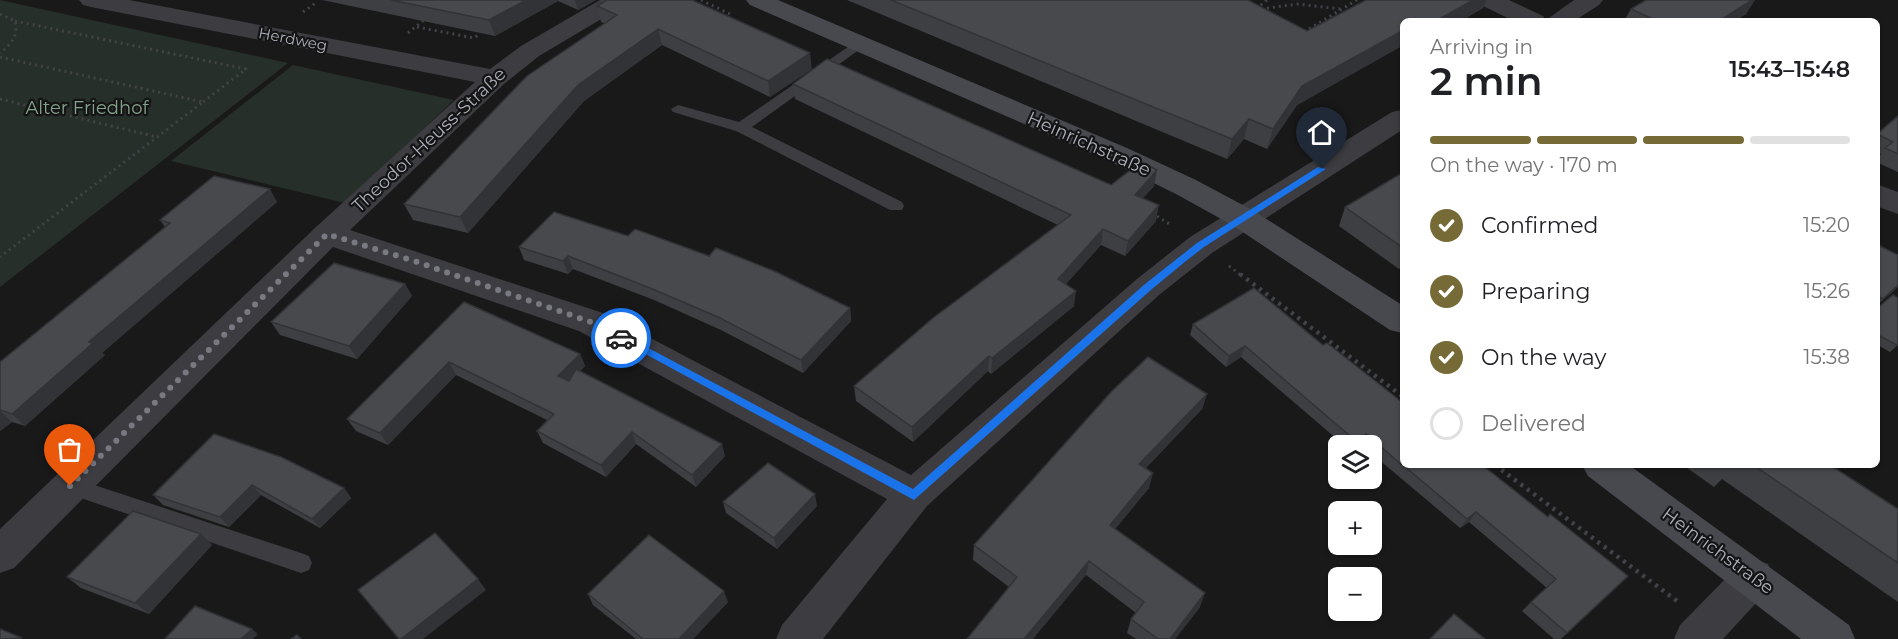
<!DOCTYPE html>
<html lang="en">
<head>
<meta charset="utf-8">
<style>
	body { margin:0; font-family:Montserrat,sans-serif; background:#f2f2f2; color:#202124; height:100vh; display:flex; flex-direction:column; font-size:22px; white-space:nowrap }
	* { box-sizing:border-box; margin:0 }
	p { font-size:20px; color:#757577 }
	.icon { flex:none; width:33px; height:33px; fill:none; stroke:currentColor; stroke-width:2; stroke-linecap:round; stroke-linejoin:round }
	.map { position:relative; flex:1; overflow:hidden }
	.drawer { position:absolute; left:1400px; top:18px; width:480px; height:450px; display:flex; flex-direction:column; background:#fff; border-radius:9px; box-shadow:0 2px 4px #0004 }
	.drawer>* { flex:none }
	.controls { position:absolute; left:1328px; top:435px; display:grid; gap:12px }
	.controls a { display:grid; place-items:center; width:54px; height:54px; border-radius:9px; background:#fff; box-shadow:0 2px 4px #0004; font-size:30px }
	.pin { position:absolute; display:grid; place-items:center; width:51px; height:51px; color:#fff; margin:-62px -26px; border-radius:50% 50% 50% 0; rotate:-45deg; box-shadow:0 0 6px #0007 }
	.pin .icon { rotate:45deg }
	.courier { position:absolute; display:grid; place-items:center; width:60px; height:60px; margin:-30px; border:4px solid #1a73e8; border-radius:50%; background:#fff; color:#222; box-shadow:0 2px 8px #0007 }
	.head em { font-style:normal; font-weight:600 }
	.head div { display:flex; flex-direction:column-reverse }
	.head { display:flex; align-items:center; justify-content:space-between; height:102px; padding:0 30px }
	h1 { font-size:39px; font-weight:600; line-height:45px }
	.bar { display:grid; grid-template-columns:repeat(4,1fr); gap:9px 6px; align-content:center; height:72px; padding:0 30px }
	.bar i { height:8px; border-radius:4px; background:#e0e0e0 }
	.bar .on { background:#766b36 }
	.bar p { grid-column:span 4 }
	ol { padding:0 30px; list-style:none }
	li { display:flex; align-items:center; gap:18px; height:66px }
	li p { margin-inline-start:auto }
	li .icon { padding:6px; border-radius:50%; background:#766b36; color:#fff; stroke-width:4 }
	li:last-child { color:#757577 }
	li i { width:33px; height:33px; border:3px solid #e0e0e0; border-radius:50% }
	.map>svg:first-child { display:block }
	.green { fill:#272f2a }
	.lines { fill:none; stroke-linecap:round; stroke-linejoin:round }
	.path-far1 { stroke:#424348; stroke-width:3; stroke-dasharray:2 4; stroke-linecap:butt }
	.path { stroke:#424348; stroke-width:4.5; stroke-dasharray:3 5; stroke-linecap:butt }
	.lane { fill:#3c3c41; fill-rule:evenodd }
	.street { fill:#3c3c41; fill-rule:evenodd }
	.secondary { fill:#48494f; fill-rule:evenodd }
	.wall { fill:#3e3f42 }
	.shaded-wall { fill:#323336 }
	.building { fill:#48494d; stroke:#323336; stroke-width:1.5 }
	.route { fill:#1a73e8 }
	.done { stroke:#797a81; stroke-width:6; stroke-dasharray:0 10.8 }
	.labels { text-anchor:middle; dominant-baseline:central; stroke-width:4.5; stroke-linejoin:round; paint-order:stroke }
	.far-street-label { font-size:15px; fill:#acaeb9; stroke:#141415 }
	.park-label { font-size:18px; fill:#85a28c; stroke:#141415 }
	.street-label { font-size:18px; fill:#acaeb9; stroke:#141415 }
</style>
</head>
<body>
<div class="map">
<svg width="1898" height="639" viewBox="0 0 1898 639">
	<rect width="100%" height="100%" fill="#19191a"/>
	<g class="green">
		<polygon points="0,0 279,61 288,63 0,287"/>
		<polygon points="293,65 454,100 345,203 171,161"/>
	</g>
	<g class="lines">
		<g class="path-far1">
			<polyline points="701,0 730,14"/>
			<polyline points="1256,9 1267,0"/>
			<polyline points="1261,9 1298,4 1340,9"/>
			<polyline points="303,12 317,2"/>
			<path d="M0,14L15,21C19,36 11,44 0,53"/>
			<polyline points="15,21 246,69 203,102"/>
			<polyline points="417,27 474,38 478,35"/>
			<polyline points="1304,32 1357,0"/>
			<polyline points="408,33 425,19"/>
			<polyline points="0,57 203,102 0,257"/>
			<polyline points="0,99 157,137"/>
			<polyline points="1152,213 1171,225"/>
			<polyline points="1229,266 1242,276"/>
		</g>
		<g class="path">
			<polyline points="1240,274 1402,396"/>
			<polyline points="1495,465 1677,601"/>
		</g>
		<g class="lane">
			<polygon points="858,40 865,44 863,47 752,127 902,202 904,206 902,210 890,210 736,131 673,112 671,109 678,105 739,122"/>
			<polygon points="70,477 301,553 309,556 312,563 309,570 301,573 63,492 60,486 63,480"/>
		</g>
		<g class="street">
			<polygon points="79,0 129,0 490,69 521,46 600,0 629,0 625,5 539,56 504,84 350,230 603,313 911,475 1137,279 1190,237 1392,112 1402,110 1402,130 1212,253 1159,295 927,506 823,639 776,639 782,625 887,499 579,331 333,247 14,568 0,573 0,529 316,227 475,82 91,7 83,5"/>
			<polygon points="1477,0 1509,0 1543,16 1546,20 1574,0 1603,0 1599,5 1574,21 1514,21 1481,5"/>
			<polygon points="1876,184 1898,192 1898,214 1876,206"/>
			<polygon points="1754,559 1768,564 1774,577 1768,590 1723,639 1674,639 1680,625 1740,564"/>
		</g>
		<g class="secondary">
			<polygon points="746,0 778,0 1127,148 1196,180 1254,211 1402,305 1402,333 1390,330 1232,225 1176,194 1107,160 750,5"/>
			<polygon points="1582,465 1629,465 1849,625 1855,639 1801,639 1588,476"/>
		</g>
	</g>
	<g class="wall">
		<polygon points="322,0 596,0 578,10 558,1 495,36"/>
		<polygon points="847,0 1248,0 1307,31 1366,0 1487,0 1483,8 1461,21 1402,21 1402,49 1400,47 1297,105 1267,149 1244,139 1227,159"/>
		<polygon points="1754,0 1746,14 1735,21 1624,21 1631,9"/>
		<polygon points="597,6 812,69 770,97 662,45 584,101 468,233 413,220 404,204 605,24 601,22"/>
		<polygon points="793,84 1111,185 1154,186 1143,198 1156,221 1125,256 1101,245 1066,284 1074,306 991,374 988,371 913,442 856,401 854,386 1058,225 795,99"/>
		<polygon points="1898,116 1898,172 1876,162 1876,159 1881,154 1876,152 1876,134"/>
		<polygon points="1402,173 1402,267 1399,269 1339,226 1345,207"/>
		<polygon points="277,202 102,353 105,355 25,426 12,422 0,431 0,362 165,227 160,220"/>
		<polygon points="1876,244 1898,287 1876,306"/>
		<polygon points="519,247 850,308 851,321 803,373 721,330 654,300 573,269 568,274 524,260"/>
		<polygon points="405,284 412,296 357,359 280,335 271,322"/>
		<polygon points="464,302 580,354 585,366 580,371 725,456 696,487 636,444 606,477 543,443 537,431 547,420 456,375 388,445 356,431 347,419"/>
		<polygon points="1876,309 1898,345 1890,352 1876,344"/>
		<polygon points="1193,324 1323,345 1548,517 1628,576 1561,639 1554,639 1522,611 1531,602 1547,588 1469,522 1460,528 1371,453 1371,446 1362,446 1361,444 1359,446 1345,446 1241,357 1226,367 1190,335"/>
		<polygon points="1207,394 1202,409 1146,468 1149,488 1115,529 1200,607 1175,639 1136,639 1127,633 1131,619 1136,613 1086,575 1009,587 973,560 974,545"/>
		<polygon points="214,434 344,488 351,498 320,528 261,495 229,527 163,505 153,495"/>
		<polygon points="1683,465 1830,465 1898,509 1898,602 1722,479 1714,487"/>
		<polygon points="723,502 817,506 777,549 726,513"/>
		<polygon points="201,534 212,545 149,614 81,588 67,577"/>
		<polygon points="588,594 728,602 693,639 636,639 593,605"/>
	</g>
	<g class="shaded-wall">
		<polygon points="526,0 558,0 558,1 495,36 489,20"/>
		<polygon points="575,0 596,0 578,10"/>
		<polygon points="1473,0 1487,0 1483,8 1461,21 1436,21"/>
		<polygon points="1745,0 1755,0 1746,14 1735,21 1719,21"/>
		<polygon points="658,29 662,45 584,101 468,233 460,217 578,85"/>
		<polygon points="1402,31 1402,39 1400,47 1297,105 1267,149 1273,129 1302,86"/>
		<polygon points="810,53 812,69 770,97 768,81"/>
		<polygon points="1249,119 1244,139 1227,159 1232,139"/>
		<polygon points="1157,170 1154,186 1132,210 1135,195"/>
		<polygon points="270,189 277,202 102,353 105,355 25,426 12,414 89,342"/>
		<polygon points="1159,205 1156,221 1125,256 1128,241"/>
		<polygon points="1103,229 1101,245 1056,295 1058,279"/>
		<polygon points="568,256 573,269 568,274 563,261"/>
		<polygon points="405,284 412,296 357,359 349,346"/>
		<polygon points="1898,285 1898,287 1876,306 1883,299"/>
		<polygon points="1076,291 1074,306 991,374 992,358"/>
		<polygon points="850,308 851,321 803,373 801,360"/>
		<polygon points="1245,346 1241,357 1226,367 1229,356"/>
		<polygon points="580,354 585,366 563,388 558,376"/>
		<polygon points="989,356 988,371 913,442 912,427"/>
		<polygon points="449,362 456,375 388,445 380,433"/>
		<polygon points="1207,394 1202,409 1135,479 1139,464"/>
		<polygon points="0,411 12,422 0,431"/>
		<polygon points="632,432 636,444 606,477 601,465"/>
		<polygon points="1366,434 1361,444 1359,446 1354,446 1356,441"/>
		<polygon points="722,444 725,456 696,487 692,475"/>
		<polygon points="1153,473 1149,488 1106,540 1110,525"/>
		<polygon points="252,485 261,495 229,527 220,517"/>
		<polygon points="344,488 351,498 320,528 312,519"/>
		<polygon points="815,494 817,506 777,549 774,538"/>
		<polygon points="1476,512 1469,522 1460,528 1467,519"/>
		<polygon points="201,534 212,545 149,614 135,603"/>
		<polygon points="1089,561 1086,575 1033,639 1024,639"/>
		<polygon points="1628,576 1618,586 1561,639 1567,633"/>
		<polygon points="478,579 486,590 423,639 401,639"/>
		<polygon points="724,591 728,602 693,639 679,639"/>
		<polygon points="1205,593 1200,607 1175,639 1170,639"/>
		<polygon points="252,629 258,634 253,639 241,639"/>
	</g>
	<g class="building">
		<polygon points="391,0 526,0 489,20"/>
		<polygon points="607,0 692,0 810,53 768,81 658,29 578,85 460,217 404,204 527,76 617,15 597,6"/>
		<polygon points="891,0 1248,0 1307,31 1366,0 1473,0 1436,21 1402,21 1402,31 1302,86 1273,129 1249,119 1232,139"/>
		<polygon points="1646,0 1752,0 1719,21 1657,21 1631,9"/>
		<polygon points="827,59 1111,185 1141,162 1157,170 1135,195 1159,205 1128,241 1103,229 1058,279 1076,291 992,358 989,356 912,427 854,386 933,318 1071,215 793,84"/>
		<polygon points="1898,116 1898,154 1885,148 1893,142 1877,134"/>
		<polygon points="1402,173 1402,247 1345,207"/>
		<polygon points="214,176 270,189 89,342 93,343 12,414 0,410 0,362 170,223 160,220"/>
		<polygon points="554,212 628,236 635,229 709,256 716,248 774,271 850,308 801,360 718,317 650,288 568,256 563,261 519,247"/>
		<polygon points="1876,244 1898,255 1898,285 1883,299 1876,295"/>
		<polygon points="334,263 405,284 349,346 271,322"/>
		<polygon points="1254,288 1323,345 1327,343 1402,402 1402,465 1366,434 1356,441 1245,346 1229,356 1193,324"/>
		<polygon points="1893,295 1898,298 1898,344 1897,345 1876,334 1876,309"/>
		<polygon points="464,302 580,354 558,376 569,381 576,369 722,444 692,475 632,432 601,465 537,431 554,414 449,362 380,433 347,419"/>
		<polygon points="1148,357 1207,394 1139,464 1153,473 1110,525 1205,593 1170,639 1158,639 1131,619 1144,602 1089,561 1024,639 967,639 1017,577 974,545 1112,391"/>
		<polygon points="214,434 281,457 344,488 312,519 252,485 220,517 153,495"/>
		<polygon points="768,463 815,494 774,538 723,502"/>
		<polygon points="1403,465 1482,465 1548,517 1550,514 1628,576 1567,633 1531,602 1556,579 1476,512 1467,519"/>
		<polygon points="1753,465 1830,465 1898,509 1898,563"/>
		<polygon points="133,511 201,534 135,603 67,577"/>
		<polygon points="435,533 478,579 401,639 399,639 358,590"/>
		<polygon points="649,535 724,591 679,639 643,639 588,594"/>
		<polygon points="195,606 252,629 241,639 165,639"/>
		<polygon points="1454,614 1485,639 1430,639"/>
		<polygon points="0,629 22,638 0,639"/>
		<polygon points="297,635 301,639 291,639"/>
	</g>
	<polygon class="route" points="1318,167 1326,169 1204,247 1186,261 1152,289 914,500 616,338 617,335 624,335 913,489 1145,284 1197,243"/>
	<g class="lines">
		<polyline class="done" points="70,486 327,234 414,261 591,322 621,338"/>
	</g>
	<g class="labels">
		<g class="far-street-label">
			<text transform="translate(293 39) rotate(11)">Herdweg</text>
		</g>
		<g class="park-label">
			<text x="87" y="108">Alter Friedhof</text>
		</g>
		<g class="street-label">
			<text transform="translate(429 140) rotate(-43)">Theodor-Heuss-Straße</text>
			<text transform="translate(1089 144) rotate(24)">Heinrichstraße</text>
			<text transform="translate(1718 551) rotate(36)">Heinrichstraße</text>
		</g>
	</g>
</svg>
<div class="controls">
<a><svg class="icon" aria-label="layers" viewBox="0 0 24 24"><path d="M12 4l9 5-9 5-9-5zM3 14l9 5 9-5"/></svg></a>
<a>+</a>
<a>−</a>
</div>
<div class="pin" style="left:70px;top:486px;background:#ea580c"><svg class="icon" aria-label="bag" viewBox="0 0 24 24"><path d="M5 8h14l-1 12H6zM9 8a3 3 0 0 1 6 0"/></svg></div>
<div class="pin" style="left:1322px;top:169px;background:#1f2937"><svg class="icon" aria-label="home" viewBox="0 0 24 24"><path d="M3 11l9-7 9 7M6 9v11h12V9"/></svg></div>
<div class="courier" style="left:621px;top:338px"><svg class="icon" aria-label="car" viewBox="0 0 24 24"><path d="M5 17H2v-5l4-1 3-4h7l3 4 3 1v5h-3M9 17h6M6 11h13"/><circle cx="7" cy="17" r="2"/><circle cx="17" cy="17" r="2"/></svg></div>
<section class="drawer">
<div class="head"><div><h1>2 min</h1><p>Arriving in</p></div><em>15:43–15:48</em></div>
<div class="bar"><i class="on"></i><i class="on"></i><i class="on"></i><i></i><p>On the way · 170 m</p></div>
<ol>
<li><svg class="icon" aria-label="check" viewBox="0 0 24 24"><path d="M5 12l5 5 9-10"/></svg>Confirmed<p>15:20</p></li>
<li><svg class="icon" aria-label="check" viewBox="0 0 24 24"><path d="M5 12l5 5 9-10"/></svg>Preparing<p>15:26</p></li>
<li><svg class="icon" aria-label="check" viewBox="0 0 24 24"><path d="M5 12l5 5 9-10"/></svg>On the way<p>15:38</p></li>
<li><i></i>Delivered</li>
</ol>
</section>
</div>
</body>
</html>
